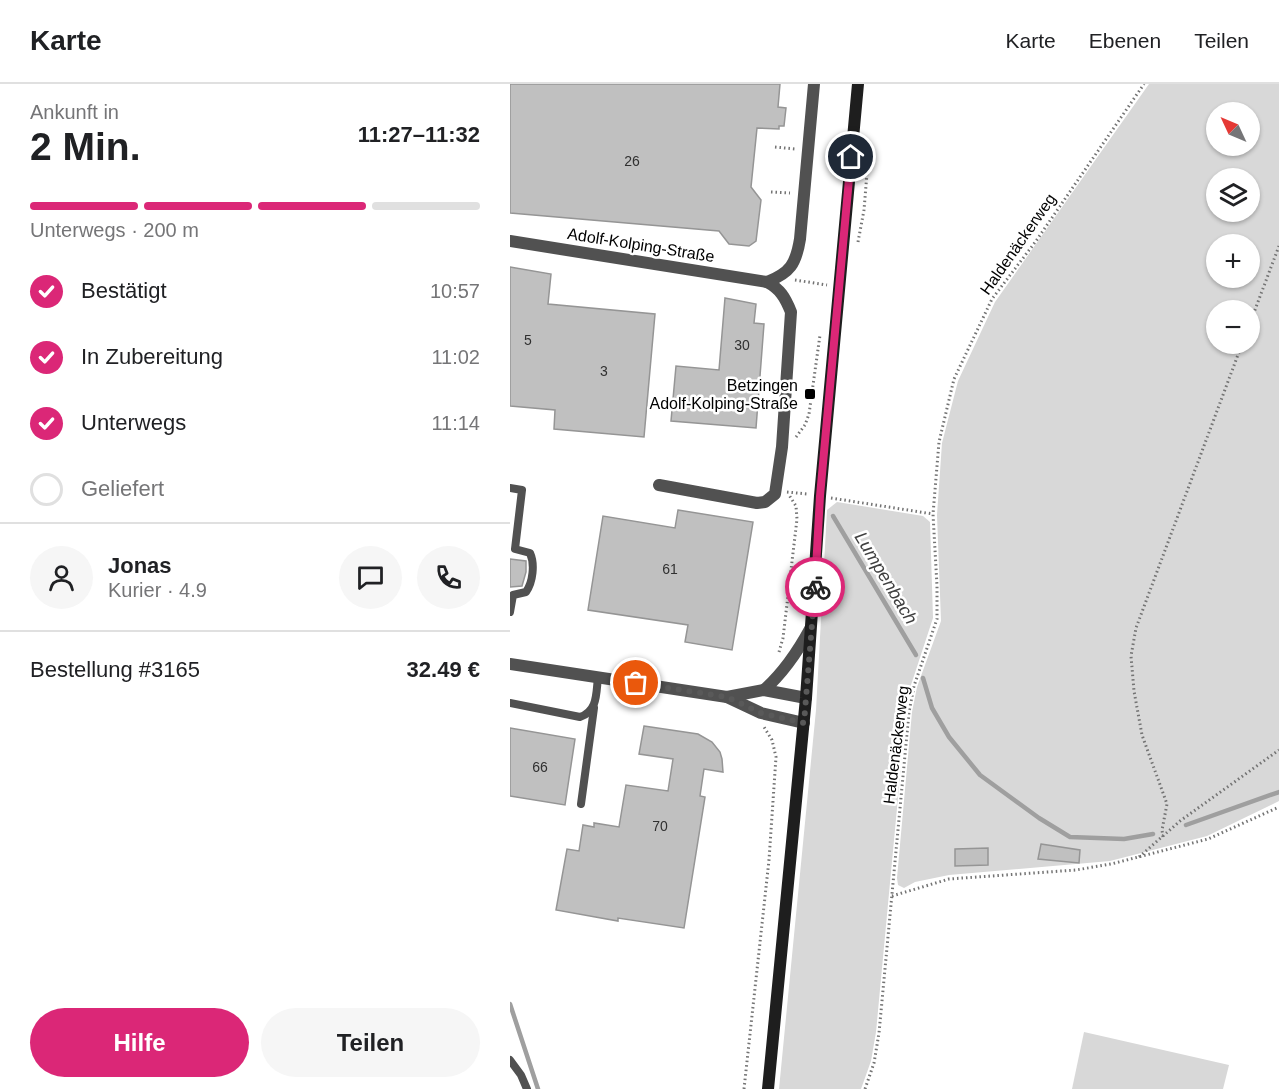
<!DOCTYPE html>
<html lang="de">
<head>
<meta charset="utf-8">
<style>
	body { margin:0; font-family:Helvetica,sans-serif; background:#f6f6f6; color:#202124; height:100vh; display:flex; flex-direction:column; font-size:22px; white-space:nowrap }
	* { box-sizing:border-box; margin:0 }
	p { font-size:20px; color:#757577 }
	.icon { flex:none; width:33px; height:33px; fill:none; stroke:currentColor; stroke-width:2; stroke-linecap:round; stroke-linejoin:round }
	.map { position:relative; flex:1; overflow:hidden }
	.drawer { display:flex; flex-direction:column; background:#fff; width:510px }
	.drawer>* { flex:none }
	.needle { width:39px; rotate:314deg }
	.controls { position:absolute; left:696px; top:18px; display:grid; gap:12px }
	.controls a { display:grid; place-items:center; width:54px; height:54px; border-radius:50%; background:#fff; box-shadow:0 2px 4px #0004; font-size:30px }
	.pin { position:absolute; display:grid; place-items:center; width:51px; height:51px; color:#fff; margin:-26px; border:3px solid #fff; border-radius:50%; box-shadow:0 2px 6px #0007 }
	.courier { position:absolute; display:grid; place-items:center; width:60px; height:60px; margin:-30px; border:4px solid #db2777; border-radius:50%; background:#fff; color:#222; box-shadow:0 2px 8px #0007 }
	.head em { font-style:normal; font-weight:700 }
	.head div { display:flex; flex-direction:column-reverse }
	.head { display:flex; align-items:center; justify-content:space-between; height:102px; padding:0 30px }
	h1 { font-size:39px; font-weight:700; line-height:45px }
	.bar { display:grid; grid-template-columns:repeat(4,1fr); gap:9px 6px; align-content:center; height:72px; padding:0 30px }
	.bar i { height:8px; border-radius:4px; background:#e0e0e0 }
	.bar .current { background:#db2777 }
	.bar p { grid-column:span 4 }
	.line { display:flex; align-items:center; gap:15px; padding:0 30px; border-top:2px solid #e0e0e0 }
	.line div { flex:1 }
	.round { display:grid; place-items:center; flex:none; width:63px; height:63px; border-radius:32px; background:#f6f6f6 }
	ol { padding:0 30px; list-style:none }
	li { display:flex; align-items:center; gap:18px; height:66px }
	li p { margin-inline-start:auto }
	li .icon { padding:6px; border-radius:50%; background:#db2777; color:#fff; stroke-width:4 }
	li:last-child { color:#757577 }
	li i { width:33px; height:33px; border:3px solid #e0e0e0; border-radius:50% }
	.button { display:flex; gap:12px; margin-top:auto; padding:12px 30px }
	.button a { flex:1; height:69px; border-radius:36px; background:#db2777; color:#fff; font-size:24px; font-weight:700; line-height:69px; text-align:center }
	.button a+a { background:#f6f6f6; color:#202124 }
	header { display:flex; align-items:center; gap:36px; box-sizing:border-box; height:84px; padding:0 30px; background:#fff; border-bottom:2px solid #e0e0e0 }
	header strong { font-size:28px }
	nav { display:flex; gap:33px; margin-inline-start:auto; font-size:21px }
	main { display:flex; flex:1; min-height:0 }
	.map>svg:first-child { display:block }
	.green { fill:#d8d8d8; fill-rule:evenodd }
	.lines { fill:none; stroke-linecap:round; stroke-linejoin:round }
	.stream { stroke:#9f9f9f; stroke-width:4.5 }
	.building { fill:#c0c0c0; stroke:#959595; stroke-width:1.5 }
	.path { stroke:#737373; stroke-width:3; stroke-dasharray:1.5 3; stroke-linecap:butt }
	.service { stroke:#515151; stroke-width:8 }
	.minor { stroke:#515151; stroke-width:12 }
	.secondary { stroke:#1e1e1e; stroke-width:12 }
	.done { stroke:#595959; stroke-width:6; stroke-dasharray:0 10.8 }
	.route { stroke:#db2777; stroke-width:8 }
	.poi-dot { fill:#000; stroke:#fff; stroke-width:2 }
	.labels { text-anchor:middle; dominant-baseline:central; stroke-width:5; stroke-linejoin:round; paint-order:stroke }
	.number-label { font-size:14px; fill:#303030 }
	.street-label { font-size:16px; fill:#000; stroke:#fff }
	.poi-label { font-size:16px; fill:#000; stroke:#fff; text-anchor:end }
	.water-label { font-size:18px; font-style:italic; fill:#404040; stroke:#fff }
</style>
</head>
<body>
<header>
<strong>Karte</strong>
<nav><a>Karte</a><a>Ebenen</a><a>Teilen</a></nav>
</header>
<main>
<section class="drawer">
<div class="head"><div><h1>2 Min.</h1><p>Ankunft in</p></div><em>11:27–11:32</em></div>
<div class="bar"><i class="current"></i><i class="current"></i><i class="current"></i><i></i><p>Unterwegs · 200 m</p></div>
<ol>
<li><svg class="icon" aria-label="check" viewBox="0 0 24 24"><path d="M5 12l5 5 9-10"/></svg>Bestätigt<p>10:57</p></li>
<li><svg class="icon" aria-label="check" viewBox="0 0 24 24"><path d="M5 12l5 5 9-10"/></svg>In Zubereitung<p>11:02</p></li>
<li><svg class="icon" aria-label="check" viewBox="0 0 24 24"><path d="M5 12l5 5 9-10"/></svg>Unterwegs<p>11:14</p></li>
<li><i></i>Geliefert</li>
</ol>
<div class="line" style="height:108px"><a class="round"><svg class="icon" aria-label="person" viewBox="0 0 24 24"><circle cx="12" cy="8" r="4"/><path d="M4 21q1-7 8-7t8 7"/></svg></a><div><b>Jonas</b><p>Kurier · 4.9</p></div><a class="round"><svg class="icon" aria-label="chat" viewBox="0 0 24 24"><path d="M4 5h16v11H9l-5 4z"/></svg></a><a class="round"><svg class="icon" aria-label="phone" viewBox="0 0 24 24"><path d="M5 4h4l2 5-3 2q2 4 5 5l2-3 5 2v4C11 20 4 13 5 4z"/></svg></a></div>
<div class="line" style="height:78px"><div>Bestellung #3165</div><b>32.49 €</b></div>
<div class="button"><a>Hilfe</a><a>Teilen</a></div>
</section>
<div class="map">
<svg width="769" height="1005" viewBox="0 0 769 1005">
	<rect width="100%" height="100%" fill="#fff"/>
	<g class="green">
		<path d="M639,0H769V717L697,752L600,777L439,791L405,798L394,804L388,801L387,794L402,628L407,603L431,537L427,431L432,359L448,297L485,218ZM706,28H740V62H706ZM706,94H740V128H706ZM706,160H740V194H706ZM706,226H740V260H706Z"/>
		<polygon points="327,418 413,432 420,438 423,534 401,601 396,628 366,948 361,977 351,1005 269,1005 306,626 317,426"/>
		<polygon points="574,948 719,981 713,1005 562,1005"/>
	</g>
	<g class="lines">
		<g class="stream">
			<polyline points="323,432 406,571"/>
			<polyline points="413,594 422,624 439,653 470,691 529,734 560,753 614,755 643,750"/>
			<polyline points="676,741 769,708"/>
			<polyline points="0,920 28,1005"/>
		</g>
	</g>
	<g class="building">
		<polygon points="0,0 270,0 268,23 276,24 274,42 269,42 269,45 247,44 241,103 251,116 246,157 239,162 219,160 209,147 0,129"/>
		<polygon points="0,183 41,190 38,220 145,230 134,353 44,345 45,326 0,322"/>
		<polygon points="215,214 246,220 244,239 254,240 246,344 161,337 166,282 209,286"/>
		<polygon points="168,426 243,438 222,566 175,558 178,541 78,526 93,432 165,444"/>
		<polygon points="0,475 16,477 16,488 12,502 0,503"/>
		<polygon points="134,642 188,650 202,658 210,668 212,675 213,688 194,685 190,712 195,713 174,844 108,834 108,837 46,826 57,765 69,767 73,741 84,743 84,739 109,743 116,701 158,707 163,675 129,670"/>
		<polygon points="0,644 65,655 55,721 0,712"/>
		<polygon points="531,760 570,766 569,779 528,775"/>
		<polygon points="478,764 478,781 445,782 445,765"/>
	</g>
	<g class="lines">
		<g class="path">
			<polyline points="265,63 285,65"/>
			<polyline points="261,108 280,109"/>
			<polyline points="348,158 354,126 358,77"/>
			<polyline points="285,196 317,201"/>
			<polyline points="740,239 769,162"/>
			<polyline points="286,353 295,341 299,330 310,251"/>
			<polyline points="277,408 297,410"/>
			<polyline points="321,414 423,430"/>
			<polyline points="269,568 273,554 287,435 286,422 279,411"/>
			<polyline points="653,753 652,746 657,720 632,651 624,607 621,572 626,544 732,260"/>
			<polyline points="629,773 670,737 769,666"/>
			<polyline points="382,812 439,795 566,786 601,780 698,755 769,723"/>
			<polyline points="234,1005 259,776 266,673 262,656 254,643"/>
			<polyline points="355,1005 364,979 369,949 399,628 404,602 427,535 427,502 423,430 429,358 444,295 482,215 526,157 634,0"/>
		</g>
		<g class="service">
			<path d="M0,404L12,406L5,465L20,469C25,480 23,498 16,508L3,511L0,528"/>
			<path d="M0,619L70,633C88,627 86,609 88,593"/>
			<polyline points="71,720 84,624"/>
			<polyline points="0,976 11,991 17,1005"/>
		</g>
		<g class="minor">
			<polyline points="0,157 257,198"/>
			<path d="M149,401L247,419L255,418L265,410L272,363L281,228C275,213 270,205 257,198C280,189 286,180 290,155L304,0"/>
			<polyline points="0,580 217,613 251,629 294,639"/>
			<path d="M254,606C274,588 287,569 300,545"/>
			<polyline points="217,613 254,606 296,614"/>
		</g>
		<polyline class="secondary" points="258,1005 296,614 310,412 348,0"/>
	</g>
	<g class="lines">
		<polyline class="done" points="126,599 217,613 251,629 294,639 305,503"/>
		<polyline class="route" points="305,503 310,412 341,73"/>
	</g>
	<rect class="poi-dot" x="294" y="304" width="12" height="12" rx="3"/>
	<g class="labels">
		<g class="number-label">
			<text x="122" y="77">26</text>
			<text x="18" y="256">5</text>
			<text x="232" y="261">30</text>
			<text x="94" y="287">3</text>
			<text x="160" y="485">61</text>
			<text x="30" y="683">66</text>
			<text x="150" y="742">70</text>
		</g>
		<g class="street-label">
			<text transform="translate(508 160) rotate(-55)">Haldenäckerweg</text>
			<text transform="translate(131 161) rotate(9)">Adolf-Kolping-Straße</text>
			<text transform="translate(386 661) rotate(-83)">Haldenäckerweg</text>
		</g>
		<g class="poi-label">
			<text x="288" y="301">Betzingen<tspan x="288" dy="18">Adolf-Kolping-Straße</tspan></text>
		</g>
		<g class="water-label">
			<text transform="translate(376 494) rotate(59)">Lumpenbach</text>
		</g>
	</g>
</svg>
<div class="controls">
<a><svg class="needle" viewBox="-14 -14 28 28"><path d="M0-13l5 13h-10z" fill="#e53935"/><path d="M0 13l5-13h-10z" fill="#757577"/></svg></a>
<a><svg class="icon" aria-label="layers" viewBox="0 0 24 24"><path d="M12 4l9 5-9 5-9-5zM3 14l9 5 9-5"/></svg></a>
<a>+</a>
<a>−</a>
</div>
<div class="pin" style="left:126px;top:599px;background:#ea580c"><svg class="icon" aria-label="bag" viewBox="0 0 24 24"><path d="M5 8h14l-1 12H6zM9 8a3 3 0 0 1 6 0"/></svg></div>
<div class="pin" style="left:341px;top:73px;background:#1f2937"><svg class="icon" aria-label="home" viewBox="0 0 24 24"><path d="M3 11l9-7 9 7M6 9v11h12V9"/></svg></div>
<div class="courier" style="left:305px;top:503px"><svg class="icon" aria-label="bike" viewBox="0 0 24 24"><circle cx="6" cy="16" r="4"/><circle cx="18" cy="16" r="4"/><path d="M6 16l4-8h5l3 8M10 8l3 8H6M13 5h3"/></svg></div>
</div>
</main>
</body>
</html>
